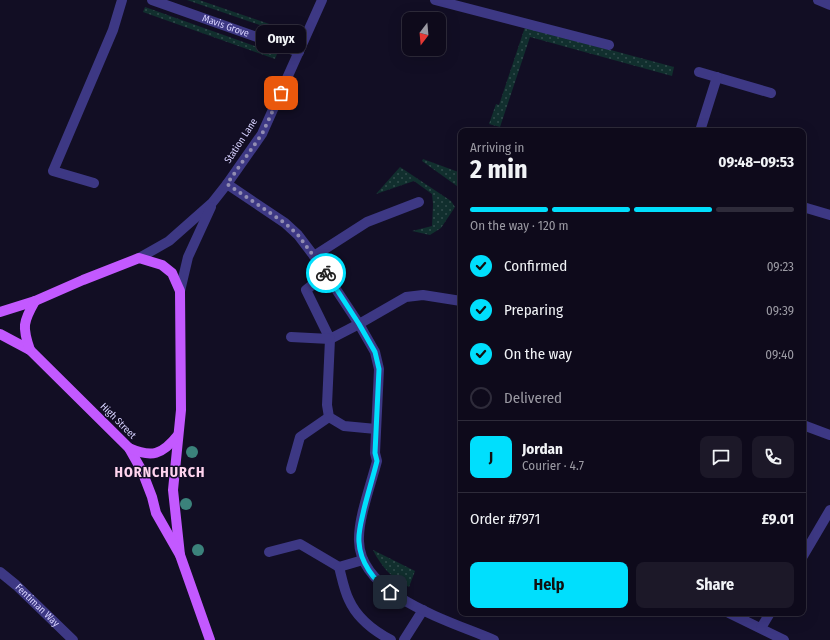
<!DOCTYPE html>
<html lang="en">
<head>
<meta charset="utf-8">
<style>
	body { margin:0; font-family:"Fira Sans Condensed",sans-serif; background:#1c1828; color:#f1f3f6; height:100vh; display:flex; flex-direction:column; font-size:15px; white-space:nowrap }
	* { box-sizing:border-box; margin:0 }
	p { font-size:13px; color:#9b9aa3 }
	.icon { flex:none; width:22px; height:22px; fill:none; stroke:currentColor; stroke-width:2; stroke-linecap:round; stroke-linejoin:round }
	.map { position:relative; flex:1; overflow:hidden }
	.panel { position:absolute; left:458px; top:128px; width:348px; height:488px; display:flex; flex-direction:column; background:#0e0a1b; border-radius:8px; box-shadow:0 4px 16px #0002,0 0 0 1px #2e2b3a }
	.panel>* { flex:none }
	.needle { width:26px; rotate:196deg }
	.controls { position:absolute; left:402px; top:12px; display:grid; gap:8px }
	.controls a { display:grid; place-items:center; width:44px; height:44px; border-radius:8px; background:#0e0a1b; box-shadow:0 4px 16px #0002,0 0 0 1px #2e2b3a; font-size:20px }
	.pin { position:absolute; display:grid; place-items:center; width:34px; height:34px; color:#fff; margin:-17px; border-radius:8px; box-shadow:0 2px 6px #0006 }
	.courier { position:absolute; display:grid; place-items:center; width:40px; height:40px; margin:-20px; border:3px solid #00dffd; border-radius:50%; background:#fff; color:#222; box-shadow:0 1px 5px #0007 }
	.bubble { position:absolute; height:28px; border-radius:8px; background:#0e0a1b; box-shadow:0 4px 16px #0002,0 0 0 1px #2e2b3a; font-size:13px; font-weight:700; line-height:28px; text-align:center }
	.head em { font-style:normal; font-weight:700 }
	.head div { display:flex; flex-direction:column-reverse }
	.head { display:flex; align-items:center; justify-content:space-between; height:68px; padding:0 12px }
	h1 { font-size:26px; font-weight:700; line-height:30px }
	.bar { display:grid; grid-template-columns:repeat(4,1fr); gap:6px 4px; align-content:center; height:48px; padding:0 12px }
	.bar i { height:5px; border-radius:3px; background:#2e2b3a }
	.bar .current { background:#00dffd }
	.bar p { grid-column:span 4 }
	.line { display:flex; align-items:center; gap:10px; padding:0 12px; border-top:1px solid #2e2b3a }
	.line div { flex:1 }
	.round { display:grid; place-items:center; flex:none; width:42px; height:42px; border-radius:8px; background:#1c1828 }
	ol { padding:0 12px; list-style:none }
	li { display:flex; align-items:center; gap:12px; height:44px }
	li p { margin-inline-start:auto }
	li .icon { padding:4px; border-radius:50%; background:#00dffd; color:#111; stroke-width:4 }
	li:last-child { color:#9b9aa3 }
	li i { width:22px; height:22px; border:2px solid #2e2b3a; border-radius:50% }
	.button { display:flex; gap:8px; margin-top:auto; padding:8px 12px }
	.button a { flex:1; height:46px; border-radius:8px; background:#00dffd; color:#111; font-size:16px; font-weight:700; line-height:46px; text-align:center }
	.button a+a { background:#1c1828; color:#f1f3f6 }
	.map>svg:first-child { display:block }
	.grass { fill:url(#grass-dots) }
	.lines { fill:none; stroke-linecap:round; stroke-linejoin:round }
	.service { stroke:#3d3884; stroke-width:10 }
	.minor { stroke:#3d3884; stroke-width:10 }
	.tertiary { stroke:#3d3884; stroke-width:10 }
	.primary { stroke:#c359ff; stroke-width:10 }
	.tree { fill:#3b827b }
	.done { stroke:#928db2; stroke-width:4; stroke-dasharray:0 7.2 }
	.route { stroke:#00dffd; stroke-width:5 }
	.labels { text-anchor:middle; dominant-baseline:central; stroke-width:3; stroke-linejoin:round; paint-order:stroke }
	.street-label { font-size:10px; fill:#d7d2ff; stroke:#120e24 }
	.district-label { font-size:14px; font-weight:bold; letter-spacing:1px; fill:#ffd4ee; stroke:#120e24 }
</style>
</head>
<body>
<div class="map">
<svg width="830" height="640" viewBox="0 0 830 640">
	<defs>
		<pattern id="grass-dots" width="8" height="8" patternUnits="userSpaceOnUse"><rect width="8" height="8" fill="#112f2e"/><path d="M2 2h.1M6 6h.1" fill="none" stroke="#334c4d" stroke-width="1.8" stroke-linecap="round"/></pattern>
	</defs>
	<rect width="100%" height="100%" fill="#120e24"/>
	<g class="grass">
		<polygon points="187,0 199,0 281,28 280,32"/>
		<polygon points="145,7 277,54 275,59 143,12"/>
		<polygon points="525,27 674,67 672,76 530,37 500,127 489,124 496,104 499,105"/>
		<polygon points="423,159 461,173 461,189 422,161"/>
		<polygon points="400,167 451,201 455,207 441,228 430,235 412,231 432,226 433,204 432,194 414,181 376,194"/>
		<path d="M373,550L415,571L409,587C392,578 382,568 373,550Z"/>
	</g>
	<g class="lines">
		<g class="service">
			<polyline points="435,0 609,45"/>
			<polyline points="699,72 771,93"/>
			<polyline points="700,131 717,77"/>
			<polyline points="94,183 53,171 113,30 122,0"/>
			<polyline points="314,256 367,222 419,202"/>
			<polyline points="326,274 306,290 330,339 359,324"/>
			<polyline points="291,337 330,339 327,405 329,417 344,426 376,429"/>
			<polyline points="291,469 300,437 329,417"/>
			<polyline points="269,552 300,544 339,567"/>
			<path d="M363,560L339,567C342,578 344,590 349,600C357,618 374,631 391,640"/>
			<polyline points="404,640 423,610"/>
		</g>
		<g class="minor">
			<path id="s1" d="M152,0L299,52"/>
			<polyline points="818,0 830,5"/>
			<path d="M227,184L285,223L298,235L314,256L359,324L375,352L379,369L375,453L377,461C371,484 358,519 359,541C360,596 453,622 494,640"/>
			<polyline points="803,207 830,215"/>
			<polyline points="359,324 406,297 423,295 461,301"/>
			<polyline points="803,425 830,435"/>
			<polyline points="803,556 830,510"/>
			<path id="s2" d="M0,572L16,585L73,640"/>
			<polyline points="729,613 784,640"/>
			<polyline points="761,628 770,613"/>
		</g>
		<g class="tertiary">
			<polyline points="139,258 169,241 212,203 227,184 262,134 322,0"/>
			<polyline points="180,291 188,257 211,207"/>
		</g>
		<g class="primary">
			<polyline points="0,312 35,301 83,280 139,258 162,265 172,273 180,291 181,410 173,490 180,555"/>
			<polyline points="0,334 30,350 129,448 142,471 152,497 156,513 180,555 210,640"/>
			<path d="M30,350C22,327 23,322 35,301"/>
			<path d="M129,448C152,458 162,455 178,435"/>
		</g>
	</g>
	<g class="tree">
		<circle cx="192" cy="452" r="6"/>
		<circle cx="186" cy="504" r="6"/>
		<circle cx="198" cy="550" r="6"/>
	</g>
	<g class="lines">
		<polyline class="done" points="281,93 262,134 227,184 285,223 298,235 326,273"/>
		<path class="route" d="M326,273L359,324L375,352L379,369L375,453L377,461C373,477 368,493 364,509C362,519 358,531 359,542C360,562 374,581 390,592"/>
	</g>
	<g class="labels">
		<g class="street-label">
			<text stroke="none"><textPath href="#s1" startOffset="78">Mavis Grove</textPath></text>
			<text transform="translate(241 141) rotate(-57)">Station Lane</text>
			<text transform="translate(118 421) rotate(45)">High Street</text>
			<text stroke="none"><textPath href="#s2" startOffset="50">Fentiman Way</textPath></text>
		</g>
		<g class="district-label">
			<text x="160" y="472">HORNCHURCH</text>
		</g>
	</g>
</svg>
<div class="controls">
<a><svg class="needle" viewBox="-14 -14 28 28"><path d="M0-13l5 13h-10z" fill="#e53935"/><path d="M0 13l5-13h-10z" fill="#9b9aa3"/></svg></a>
</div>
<div class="pin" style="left:281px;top:93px;background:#ea580c"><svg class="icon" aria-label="bag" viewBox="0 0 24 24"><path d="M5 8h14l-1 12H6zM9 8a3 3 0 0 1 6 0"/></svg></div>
<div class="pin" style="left:390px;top:592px;background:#1f2937"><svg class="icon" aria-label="home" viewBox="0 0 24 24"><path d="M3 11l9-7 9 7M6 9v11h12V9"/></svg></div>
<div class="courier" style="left:326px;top:273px"><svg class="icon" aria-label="bike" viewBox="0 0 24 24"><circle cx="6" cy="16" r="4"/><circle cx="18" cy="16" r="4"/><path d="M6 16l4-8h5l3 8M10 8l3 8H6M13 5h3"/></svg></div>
<div class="bubble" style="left:256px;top:25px;width:50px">Onyx</div>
<section class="panel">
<div class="head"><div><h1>2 min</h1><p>Arriving in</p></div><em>09:48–09:53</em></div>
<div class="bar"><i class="current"></i><i class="current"></i><i class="current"></i><i></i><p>On the way · 120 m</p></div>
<ol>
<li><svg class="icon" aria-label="check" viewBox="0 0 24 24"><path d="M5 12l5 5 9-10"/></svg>Confirmed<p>09:23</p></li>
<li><svg class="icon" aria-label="check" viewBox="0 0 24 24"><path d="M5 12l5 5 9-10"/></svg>Preparing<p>09:39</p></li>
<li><svg class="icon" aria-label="check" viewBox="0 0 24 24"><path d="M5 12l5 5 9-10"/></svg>On the way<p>09:40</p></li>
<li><i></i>Delivered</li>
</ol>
<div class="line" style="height:72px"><b class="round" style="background:#00dffd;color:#111">J</b><div><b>Jordan</b><p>Courier · 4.7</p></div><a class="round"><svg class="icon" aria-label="chat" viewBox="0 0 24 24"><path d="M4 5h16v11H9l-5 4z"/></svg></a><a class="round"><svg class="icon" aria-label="phone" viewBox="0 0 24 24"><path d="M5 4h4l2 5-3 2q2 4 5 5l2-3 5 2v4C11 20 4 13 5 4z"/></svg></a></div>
<div class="line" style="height:52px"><div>Order #7971</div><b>£9.01</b></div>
<div class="button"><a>Help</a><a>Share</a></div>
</section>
</div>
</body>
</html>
